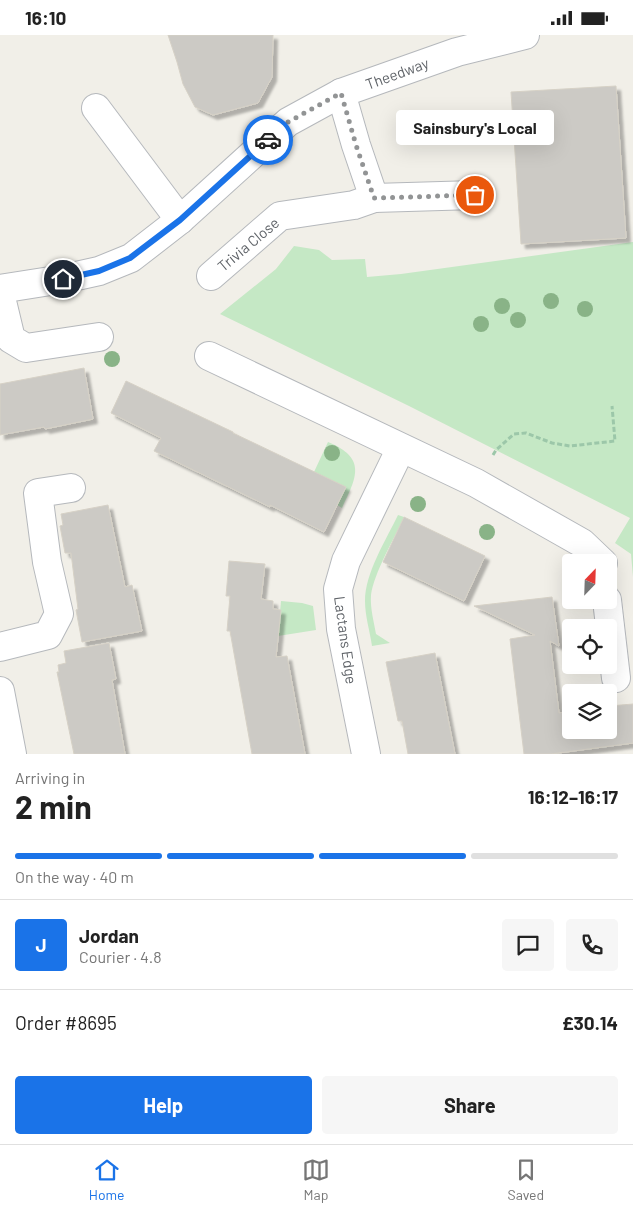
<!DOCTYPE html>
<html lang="en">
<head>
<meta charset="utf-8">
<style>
	body { margin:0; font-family:Barlow,sans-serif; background:#f6f6f6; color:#222; height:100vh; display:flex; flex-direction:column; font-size:19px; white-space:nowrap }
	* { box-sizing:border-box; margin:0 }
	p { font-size:16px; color:#767676 }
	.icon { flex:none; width:28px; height:28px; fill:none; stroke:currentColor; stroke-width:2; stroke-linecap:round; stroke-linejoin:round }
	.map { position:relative; height:719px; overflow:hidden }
	.panel { display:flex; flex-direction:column; background:#fff; flex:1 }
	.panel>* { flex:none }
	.needle { width:32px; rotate:23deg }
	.controls { position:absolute; left:562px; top:519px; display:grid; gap:10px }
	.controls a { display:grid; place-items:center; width:55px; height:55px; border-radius:5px; background:#fff; box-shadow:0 5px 20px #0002; font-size:25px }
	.pin { position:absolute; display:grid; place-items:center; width:42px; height:42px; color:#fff; margin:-21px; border:2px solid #fff; border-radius:50%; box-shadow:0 1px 5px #0007 }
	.courier { position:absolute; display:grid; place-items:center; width:50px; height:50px; margin:-25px; border:4px solid #1a73e8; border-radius:50%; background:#fff; color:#222; box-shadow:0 1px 6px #0007 }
	.bubble { position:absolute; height:35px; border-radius:5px; background:#fff; box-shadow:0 5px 20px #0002; font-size:16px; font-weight:700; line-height:35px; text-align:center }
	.overview em { font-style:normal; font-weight:700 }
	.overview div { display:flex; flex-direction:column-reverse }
	.overview { display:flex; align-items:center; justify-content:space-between; height:85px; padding:0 15px }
	h1 { font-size:32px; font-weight:700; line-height:38px }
	.bar { display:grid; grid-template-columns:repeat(4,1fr); gap:8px 5px; align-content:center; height:60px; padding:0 15px }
	.bar i { height:6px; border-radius:4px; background:#e0e0e0 }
	.bar .current { background:#1a73e8 }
	.bar p { grid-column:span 4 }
	.line { display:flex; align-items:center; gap:12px; padding:0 15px; border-top:1px solid #e0e0e0 }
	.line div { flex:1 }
	.round { display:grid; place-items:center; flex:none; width:52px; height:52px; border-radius:5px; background:#f6f6f6 }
	.action { display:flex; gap:10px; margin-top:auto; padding:10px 15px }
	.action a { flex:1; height:58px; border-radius:5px; background:#1a73e8; color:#fff; font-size:20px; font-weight:700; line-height:58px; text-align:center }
	.action a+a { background:#f6f6f6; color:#222 }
	.status { display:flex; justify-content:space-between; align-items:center; height:35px; padding:0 25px; background:#fff; direction:ltr }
	.status svg { height:14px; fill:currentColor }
	.tab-bar { display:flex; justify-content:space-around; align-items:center; height:70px; border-top:1px solid #e0e0e0; background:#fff; font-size:14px; color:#767676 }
	.tab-bar a { display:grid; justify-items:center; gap:2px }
	.tab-bar .current { color:#1a73e8 }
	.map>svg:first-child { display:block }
	.green { fill:#c5e8c5 }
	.building { fill:#cccac5; stroke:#d6d1c6; filter:url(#shadow) }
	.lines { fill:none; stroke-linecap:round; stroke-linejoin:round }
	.minor-casing { stroke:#b5b8bc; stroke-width:30 }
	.path { stroke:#9cc7a9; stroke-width:3; stroke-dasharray:5 2.5; stroke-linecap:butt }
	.minor { stroke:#fff; stroke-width:28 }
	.tree { fill:#89b387 }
	.done { stroke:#929495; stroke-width:5; stroke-dasharray:0 9 }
	.route { stroke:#1a73e8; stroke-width:6 }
	.labels { text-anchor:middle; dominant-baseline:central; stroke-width:4.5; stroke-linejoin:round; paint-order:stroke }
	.street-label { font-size:15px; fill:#5f6368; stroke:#fff }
</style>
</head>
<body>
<div class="status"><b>16:10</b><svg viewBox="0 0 49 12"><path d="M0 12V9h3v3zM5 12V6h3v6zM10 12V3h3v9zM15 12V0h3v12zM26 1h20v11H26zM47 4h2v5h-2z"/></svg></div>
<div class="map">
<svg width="633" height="719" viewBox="0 0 633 719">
	<defs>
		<filter id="shadow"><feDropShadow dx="4.5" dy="4.5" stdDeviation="1" flood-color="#0004"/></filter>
	</defs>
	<rect width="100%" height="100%" fill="#f1efe8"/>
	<g class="green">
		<polygon points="633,207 633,542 631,519 615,508 630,483 409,371 220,279 276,234 294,211 319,215 332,225 365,224 367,242 401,239"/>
		<path d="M328,407C367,423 357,442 342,473L337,470L346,452L314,437Z"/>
		<path d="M398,480L404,482C394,504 374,538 371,560C370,573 374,587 376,599L390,608L372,611C370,597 365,581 365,566C365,538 386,505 398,480Z"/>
		<polygon points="281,566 302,568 313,571 316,595 278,601"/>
	</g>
	<g class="building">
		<polygon points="168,0 273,0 272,42 258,68 213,80 195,72 183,49 177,27"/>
		<polygon points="616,51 626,203 521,209 511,57"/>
		<polygon points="84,333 93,384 45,394 44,392 0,400 0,349"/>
		<polygon points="126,346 233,397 233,398 346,452 324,497 270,470 270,472 154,416 161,403 111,378"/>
		<polygon points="108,470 125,552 132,550 142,596 82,607 76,575 78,574 71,518 65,518 60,491 63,490 61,479"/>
		<polygon points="404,482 485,521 464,566 383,527"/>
		<polygon points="229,526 265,529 261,564 273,566 273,574 281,575 276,622 287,621 305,719 252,719 230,596 227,596 230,561 226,561"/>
		<polygon points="552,562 559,611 550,606 559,678 571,676 571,695 609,695 609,671 633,669 633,708 551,719 524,719 510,604 535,600 474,571"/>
		<polygon points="109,608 116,644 112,645 125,719 74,719 57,637 59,637 58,630 66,628 64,616"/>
		<polygon points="435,618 455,719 408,719 402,686 398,686 386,627"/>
	</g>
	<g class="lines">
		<defs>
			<g id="minor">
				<polyline points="341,58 356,110 374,163 475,160"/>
				<polyline points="96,73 180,185"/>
				<polyline points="211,241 280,181 354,170 374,163"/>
				<polyline points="0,254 63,244 99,236 131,223 180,185 288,87 341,58 457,17 525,0"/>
				<polyline points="0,258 11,304 26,313 99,302"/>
				<polyline points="209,321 476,448 582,508 603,528"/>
				<polyline points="607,565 616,643"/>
				<polyline points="0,612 48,600 59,579 47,527 38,458 71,453"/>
				<polyline points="0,656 12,719"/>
				<polyline points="366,719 341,594 338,554 346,526 401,413"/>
			</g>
		</defs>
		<use href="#minor" class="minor-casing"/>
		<polyline class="path" points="493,420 496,415 514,399 526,398 552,408 570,411 615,406 612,371"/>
		<use href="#minor" class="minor"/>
	</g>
	<g class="tree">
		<circle cx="551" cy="266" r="8"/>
		<circle cx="502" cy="271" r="8"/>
		<circle cx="585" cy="274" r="8"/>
		<circle cx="518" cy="285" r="8"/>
		<circle cx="481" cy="289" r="8"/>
		<circle cx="112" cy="324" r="8"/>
		<circle cx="332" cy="418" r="8"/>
		<circle cx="418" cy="469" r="8"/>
		<circle cx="487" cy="497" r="8"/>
	</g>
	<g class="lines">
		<polyline class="done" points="268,105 288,87 341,58 356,110 374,163 475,160"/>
		<polyline class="route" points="63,244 99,236 130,223 180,185 268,105"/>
	</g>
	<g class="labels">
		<g class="street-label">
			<text transform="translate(397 38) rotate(-20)">Theedway</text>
			<text transform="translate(248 209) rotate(-40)">Trivia Close</text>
			<text transform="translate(346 605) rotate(82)">Lactans Edge</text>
		</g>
	</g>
</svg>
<div class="controls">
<a><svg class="needle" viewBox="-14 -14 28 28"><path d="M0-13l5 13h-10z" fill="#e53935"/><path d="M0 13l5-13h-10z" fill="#767676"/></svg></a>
<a><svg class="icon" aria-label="locate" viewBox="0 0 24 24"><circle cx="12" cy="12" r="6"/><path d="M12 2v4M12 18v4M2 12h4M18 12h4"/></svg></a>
<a><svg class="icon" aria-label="layers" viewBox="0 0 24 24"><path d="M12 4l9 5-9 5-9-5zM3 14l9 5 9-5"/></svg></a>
</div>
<div class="pin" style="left:475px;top:160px;background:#ea580c"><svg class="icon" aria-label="bag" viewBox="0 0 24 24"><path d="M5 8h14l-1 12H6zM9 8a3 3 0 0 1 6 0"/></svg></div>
<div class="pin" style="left:63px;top:244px;background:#1f2937"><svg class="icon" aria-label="home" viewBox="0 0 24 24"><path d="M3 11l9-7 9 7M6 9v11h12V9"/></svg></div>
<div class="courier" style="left:268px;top:105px"><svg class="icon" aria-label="car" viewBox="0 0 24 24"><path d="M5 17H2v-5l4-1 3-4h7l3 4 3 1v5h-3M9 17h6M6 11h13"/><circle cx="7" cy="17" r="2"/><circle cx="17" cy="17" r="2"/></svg></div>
<div class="bubble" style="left:396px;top:75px;width:158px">Sainsbury's Local</div>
</div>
<section class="panel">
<div class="overview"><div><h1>2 min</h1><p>Arriving in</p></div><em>16:12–16:17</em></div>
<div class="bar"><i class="current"></i><i class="current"></i><i class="current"></i><i></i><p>On the way · 40 m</p></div>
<div class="line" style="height:90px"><b class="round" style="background:#1a73e8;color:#fff">J</b><div><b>Jordan</b><p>Courier · 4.8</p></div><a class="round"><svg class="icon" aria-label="chat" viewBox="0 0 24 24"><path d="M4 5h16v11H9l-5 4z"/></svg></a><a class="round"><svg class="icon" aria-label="phone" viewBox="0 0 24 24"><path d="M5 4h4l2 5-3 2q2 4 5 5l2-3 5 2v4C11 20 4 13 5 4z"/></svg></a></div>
<div class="line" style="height:65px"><div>Order #8695</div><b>£30.14</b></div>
<div class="action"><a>Help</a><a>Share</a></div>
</section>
<nav class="tab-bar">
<a class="current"><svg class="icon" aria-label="home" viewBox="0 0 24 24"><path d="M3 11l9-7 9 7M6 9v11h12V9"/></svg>Home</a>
<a><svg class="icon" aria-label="map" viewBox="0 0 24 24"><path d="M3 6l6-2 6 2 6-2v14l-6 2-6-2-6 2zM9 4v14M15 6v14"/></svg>Map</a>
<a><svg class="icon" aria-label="saved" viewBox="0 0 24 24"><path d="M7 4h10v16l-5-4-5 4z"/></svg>Saved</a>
</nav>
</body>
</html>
